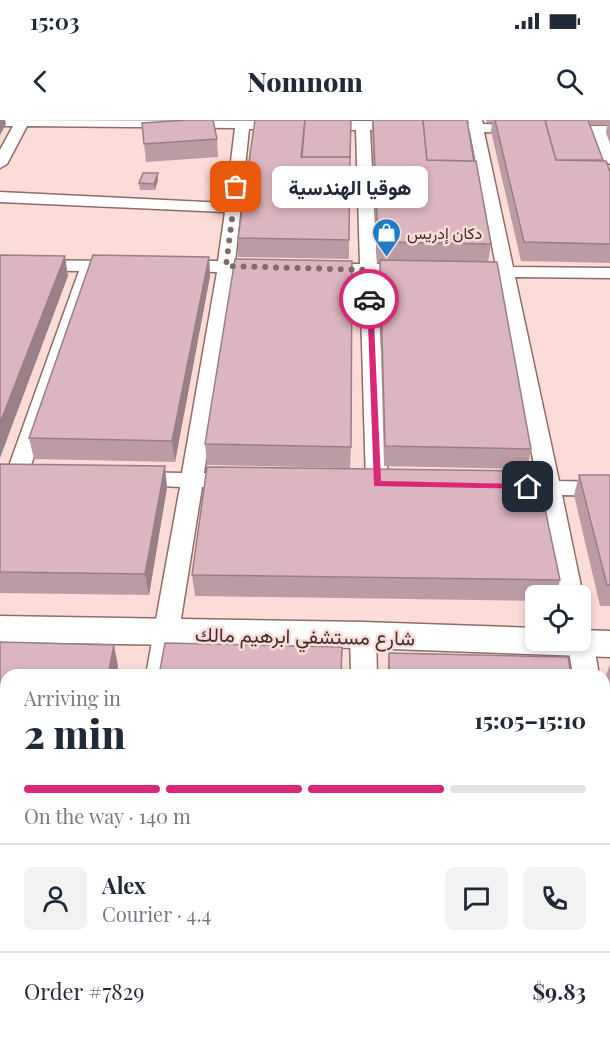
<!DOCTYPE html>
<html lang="en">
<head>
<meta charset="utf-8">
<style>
	body { margin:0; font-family:"Playfair Display",Vazirmatn,serif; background:#f2f2f3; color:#1f2937; height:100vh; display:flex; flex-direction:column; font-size:22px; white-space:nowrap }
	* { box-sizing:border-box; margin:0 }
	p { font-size:20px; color:#747a83 }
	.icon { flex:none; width:33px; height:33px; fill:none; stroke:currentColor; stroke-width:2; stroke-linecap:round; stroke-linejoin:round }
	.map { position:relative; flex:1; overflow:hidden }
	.panel { position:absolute; left:0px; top:549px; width:610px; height:374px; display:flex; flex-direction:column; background:#fff; border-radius:18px 18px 0 0; box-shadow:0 3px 9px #0003 }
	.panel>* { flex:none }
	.controls { position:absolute; left:525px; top:465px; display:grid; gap:12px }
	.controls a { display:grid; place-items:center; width:66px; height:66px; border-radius:9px; background:#fff; box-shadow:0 3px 9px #0003; font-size:30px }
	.pin { position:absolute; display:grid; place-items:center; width:51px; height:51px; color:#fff; margin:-26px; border-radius:12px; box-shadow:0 3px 9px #0006 }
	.courier { position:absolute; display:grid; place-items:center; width:60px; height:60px; margin:-30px; border:4px solid #db2777; border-radius:50%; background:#fff; color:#222; box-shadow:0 2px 8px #0007 }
	.bubble { position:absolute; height:42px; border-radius:9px; background:#fff; box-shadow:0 3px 9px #0003; font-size:20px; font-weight:800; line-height:42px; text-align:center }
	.head em { font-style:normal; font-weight:800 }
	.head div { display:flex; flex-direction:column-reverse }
	.head { display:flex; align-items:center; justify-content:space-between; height:102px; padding:0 24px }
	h1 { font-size:39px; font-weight:800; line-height:45px }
	.bar { display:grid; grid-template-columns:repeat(4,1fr); gap:9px 6px; align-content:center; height:72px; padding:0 24px }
	.bar i { height:8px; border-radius:4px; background:#e0e1e3 }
	.bar .selected { background:#db2777 }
	.bar p { grid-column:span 4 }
	.line { display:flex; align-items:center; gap:15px; padding:0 24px; border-top:2px solid #e0e1e3 }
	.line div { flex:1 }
	.round { display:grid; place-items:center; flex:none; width:63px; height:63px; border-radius:9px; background:#f2f2f3 }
	.status { display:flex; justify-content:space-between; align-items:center; height:42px; padding:0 30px; background:#fff; direction:ltr }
	.status svg { height:16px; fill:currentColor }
	header { display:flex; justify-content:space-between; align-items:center; height:78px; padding:0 24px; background:#fff; font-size:27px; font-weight:800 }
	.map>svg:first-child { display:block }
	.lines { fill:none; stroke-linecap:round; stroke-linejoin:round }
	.street-casing { stroke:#8f6c66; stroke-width:3 }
	.secondary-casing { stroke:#8f6c66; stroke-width:3 }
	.street { fill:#fff; fill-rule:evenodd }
	.secondary { fill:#fff; fill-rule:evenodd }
	.wall { fill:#bc9ca4 }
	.shaded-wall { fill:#997f86 }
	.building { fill:#dbb5bf; stroke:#997f86; stroke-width:1.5 }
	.route { fill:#db2777 }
	.done { stroke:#816c68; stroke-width:6; stroke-dasharray:0 10.8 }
	.labels { text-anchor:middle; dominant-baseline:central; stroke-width:5; stroke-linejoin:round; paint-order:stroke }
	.far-poi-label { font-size:16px; fill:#3f2f2d; stroke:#fcdcd6; text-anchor:start }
	.street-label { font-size:20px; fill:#3f2f2d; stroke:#fcdcd6 }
</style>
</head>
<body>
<div class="status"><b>15:03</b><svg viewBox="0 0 49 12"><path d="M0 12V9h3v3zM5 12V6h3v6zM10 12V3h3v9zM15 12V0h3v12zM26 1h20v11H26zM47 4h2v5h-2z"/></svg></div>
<header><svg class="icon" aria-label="back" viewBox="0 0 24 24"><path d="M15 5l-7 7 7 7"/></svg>Nomnom<svg class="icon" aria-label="search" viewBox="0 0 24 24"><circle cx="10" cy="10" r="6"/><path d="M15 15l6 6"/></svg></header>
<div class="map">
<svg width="610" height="922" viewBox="0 0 610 922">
	<rect width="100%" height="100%" fill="#fcdcd6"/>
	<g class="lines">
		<defs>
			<g id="street">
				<polygon points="0,0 363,1 403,2 410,6 403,10 370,10 377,144 418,146 421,150 418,154 377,155 388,364 385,369 377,371 369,369 366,364 360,155 320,154 314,153 311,149 314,145 320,144 360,144 356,10 249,9 235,142 274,143 277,147 274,151 234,152 204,353 247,356 250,361 247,366 239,368 202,367 172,555 146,555 180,367 128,364 125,359 128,354 136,352 182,353 217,152 176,151 170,150 167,146 170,142 176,141 218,141 225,92 0,82 0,72 226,83 235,8 27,6 7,44 0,48 0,30 13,6 0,6"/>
				<polygon points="468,0 482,0 483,4 523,5 530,9 523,13 484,12 513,147 610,148 610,158 515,157 559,361 610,362 610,376 562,375 583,476 580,481 580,476 559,476 540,375 499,372 496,367 499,362 537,360 498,157 461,155 458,151 461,147 496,146 470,12 437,11 430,7 437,3 469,4"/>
				<polygon points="560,6 610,6 610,14 608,14 610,21 610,44 603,40 593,14 555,13 553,10"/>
				<polygon points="0,140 121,141 127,142 130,146 127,150 96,151 27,357 24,362 16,364 8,362 5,357 79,151 0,150"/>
				<polygon points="363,505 372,508 376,515 377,555 351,555 350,515 354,508"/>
				<polygon points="580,511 589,513 593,520 599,555 573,555 567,520 580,520"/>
				<polygon points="604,647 610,649 610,704 604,702"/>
				<polygon points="61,916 95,916 94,922 60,922"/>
				<rect x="350" y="916" width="34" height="6"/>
			</g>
			<polygon id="secondary" points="0,496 363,502 536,508 536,520 580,520 580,510 610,511 610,537 363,528 0,522"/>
		</defs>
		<use href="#street" class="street-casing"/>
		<use href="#secondary" class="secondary-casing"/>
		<use href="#street" class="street"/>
		<use href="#secondary" class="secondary"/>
	</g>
	<g class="wall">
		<polygon points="372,0 467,0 491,124 488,142 531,329 527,349 384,346 379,159 380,142 377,142 372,11"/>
		<polygon points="486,0 610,0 610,24 606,13 607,4 589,4 603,40 610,52 610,143 521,141 491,11 492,3 487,3"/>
		<polygon points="142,3 217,19 218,37 146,42"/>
		<polygon points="158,60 155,70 140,70 139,63"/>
		<polygon points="238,118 349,120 349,139 238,137"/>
		<polygon points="209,137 210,156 175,342 34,339 29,318"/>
		<polygon points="205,324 351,327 350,348 207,345"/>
		<polygon points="0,344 167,367 149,475 0,473"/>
		<polygon points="579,355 610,355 610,486 600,486 574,375"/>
		<polygon points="192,455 560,460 556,476 536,476 536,481 195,476"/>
		<polygon points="389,533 571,555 387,555"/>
		<polygon points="610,544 610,579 605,558"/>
		<polygon points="396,916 604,916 610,922 396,922"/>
	</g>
	<g class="shaded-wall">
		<polygon points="0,0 5,0 6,4 0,15"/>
		<polygon points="158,53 158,60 155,70 154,64"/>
		<polygon points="65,136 68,156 0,338 0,303"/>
		<polygon points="209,137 210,156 175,342 172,321"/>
		<polygon points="165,346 167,367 149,475 145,454"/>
		<polygon points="114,525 118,546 117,555 108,555"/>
		<polygon points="32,916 43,916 42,922 31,922"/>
	</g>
	<g class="building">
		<polygon points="188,0 213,0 217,19 144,24 142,3"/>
		<polygon points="255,0 305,0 301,37 350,37 349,120 238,118"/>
		<polygon points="305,0 351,0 350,37 302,37"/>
		<polygon points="373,0 423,0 427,40 476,41 491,124 378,122"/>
		<polygon points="423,0 467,0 474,41 427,40"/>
		<polygon points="495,0 545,0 556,40 606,41 610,52 610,124 524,122"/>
		<polygon points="545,0 588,0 603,40 556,40"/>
		<polygon points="143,53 158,53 154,64 139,63"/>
		<polygon points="0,135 65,136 0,303"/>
		<polygon points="93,135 209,137 172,321 29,318"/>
		<polygon points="235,139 352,141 351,327 205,324"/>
		<polygon points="380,140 497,142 531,329 385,326"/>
		<polygon points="0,344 165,346 145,454 0,452"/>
		<polygon points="207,347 537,351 560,460 192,455"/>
		<polygon points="579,355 610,355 610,465 607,465"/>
		<polygon points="0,522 114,525 108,555 6,555 6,916 32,916 31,922 0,922"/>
		<polygon points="165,523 342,527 341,555 159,555"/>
		<polygon points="389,533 568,537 571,555 389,555"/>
		<polygon points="604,735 610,765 610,922 399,922 399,916 604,916"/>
		<polygon points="99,916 337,916 337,922 98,922"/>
	</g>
	<polygon class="route" points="367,177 373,179 381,361 528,364 532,367 531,369 374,366"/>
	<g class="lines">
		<polyline class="done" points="236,67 226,146 368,150 369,179"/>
	</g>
	<defs>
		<symbol id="shop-pin" viewBox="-11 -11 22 30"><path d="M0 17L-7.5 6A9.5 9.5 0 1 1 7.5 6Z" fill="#1b7dc9" stroke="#fcdcd6"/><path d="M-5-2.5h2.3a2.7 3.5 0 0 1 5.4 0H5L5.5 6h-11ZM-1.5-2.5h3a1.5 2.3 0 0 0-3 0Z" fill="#fff"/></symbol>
	</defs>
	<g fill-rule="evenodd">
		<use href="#shop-pin" x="370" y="96" width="33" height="45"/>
	</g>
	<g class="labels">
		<g class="far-poi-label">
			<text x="407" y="112">دكان إدريس</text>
		</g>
		<g class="street-label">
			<text transform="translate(305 515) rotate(1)">شارع مستشفي ابرهيم مالك</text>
		</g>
	</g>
</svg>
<div class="controls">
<a><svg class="icon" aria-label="locate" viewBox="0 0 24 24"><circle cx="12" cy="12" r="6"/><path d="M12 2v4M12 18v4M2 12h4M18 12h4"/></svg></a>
</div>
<div class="pin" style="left:236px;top:67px;background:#ea580c"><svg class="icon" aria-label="bag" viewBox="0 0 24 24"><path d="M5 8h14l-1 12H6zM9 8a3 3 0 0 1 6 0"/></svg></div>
<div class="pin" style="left:528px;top:367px;background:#1f2937"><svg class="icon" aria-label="home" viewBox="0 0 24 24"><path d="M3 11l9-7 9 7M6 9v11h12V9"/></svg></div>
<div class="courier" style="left:369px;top:179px"><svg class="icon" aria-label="car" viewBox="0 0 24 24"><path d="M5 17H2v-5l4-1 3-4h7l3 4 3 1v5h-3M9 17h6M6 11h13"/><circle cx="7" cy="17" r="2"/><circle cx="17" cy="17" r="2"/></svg></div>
<div class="bubble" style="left:272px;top:46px;width:156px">هوقيا الهندسية</div>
<section class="panel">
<div class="head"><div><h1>2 min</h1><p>Arriving in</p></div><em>15:05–15:10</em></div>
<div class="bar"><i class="selected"></i><i class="selected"></i><i class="selected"></i><i></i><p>On the way · 140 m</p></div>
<div class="line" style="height:108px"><a class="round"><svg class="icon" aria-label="person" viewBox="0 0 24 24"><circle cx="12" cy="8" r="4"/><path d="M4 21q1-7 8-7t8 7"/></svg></a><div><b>Alex</b><p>Courier · 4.4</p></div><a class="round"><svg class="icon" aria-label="chat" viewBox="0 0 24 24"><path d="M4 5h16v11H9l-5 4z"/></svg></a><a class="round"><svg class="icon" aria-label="phone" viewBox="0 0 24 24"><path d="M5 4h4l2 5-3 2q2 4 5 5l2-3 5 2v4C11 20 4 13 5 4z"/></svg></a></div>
<div class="line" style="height:78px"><div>Order #7829</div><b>$9.83</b></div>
</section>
</div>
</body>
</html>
